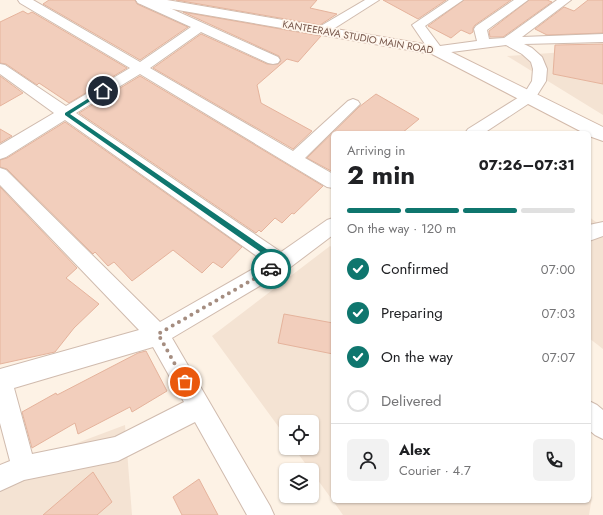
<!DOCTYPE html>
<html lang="en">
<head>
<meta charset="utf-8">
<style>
	body { margin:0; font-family:Jost,sans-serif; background:#f2f2f2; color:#202124; height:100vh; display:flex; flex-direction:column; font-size:15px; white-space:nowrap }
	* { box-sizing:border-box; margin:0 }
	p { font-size:13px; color:#757577 }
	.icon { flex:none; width:22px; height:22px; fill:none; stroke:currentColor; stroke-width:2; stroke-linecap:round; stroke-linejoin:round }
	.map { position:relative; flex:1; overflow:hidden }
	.panel { position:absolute; left:331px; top:131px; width:260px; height:372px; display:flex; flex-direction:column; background:#fff; border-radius:6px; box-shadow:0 1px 3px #0004 }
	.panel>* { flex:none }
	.tools { position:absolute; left:279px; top:415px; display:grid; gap:8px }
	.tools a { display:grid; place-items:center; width:40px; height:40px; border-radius:6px; background:#fff; box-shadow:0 1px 3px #0004; font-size:20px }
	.pin { position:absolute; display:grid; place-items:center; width:34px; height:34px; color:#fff; margin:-17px; border:2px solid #fff; border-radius:50%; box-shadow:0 1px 4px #0007 }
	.courier { position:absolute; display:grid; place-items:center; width:40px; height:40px; margin:-20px; border:3px solid #0f766e; border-radius:50%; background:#fff; color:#222; box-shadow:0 1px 5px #0007 }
	.headline em { font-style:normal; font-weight:700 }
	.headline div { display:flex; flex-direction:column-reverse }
	.headline { display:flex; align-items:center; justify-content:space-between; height:68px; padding:0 16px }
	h1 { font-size:26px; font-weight:700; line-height:30px }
	.bar { display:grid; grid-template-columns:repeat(4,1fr); gap:6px 4px; align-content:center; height:48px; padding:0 16px }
	.bar i { height:5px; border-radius:3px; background:#e0e0e0 }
	.bar .selected { background:#0f766e }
	.bar p { grid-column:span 4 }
	.line { display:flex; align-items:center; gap:10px; padding:0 16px; border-top:1px solid #e0e0e0 }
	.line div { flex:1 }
	.round { display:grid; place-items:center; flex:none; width:42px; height:42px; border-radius:6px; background:#f2f2f2 }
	ol { padding:0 16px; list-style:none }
	li { display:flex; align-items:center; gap:12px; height:44px }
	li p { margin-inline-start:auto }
	li .icon { padding:4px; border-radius:50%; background:#0f766e; color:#fff; stroke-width:4 }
	li:last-child { color:#757577 }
	li i { width:22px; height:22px; border:2px solid #e0e0e0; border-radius:50% }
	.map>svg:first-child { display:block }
	.residential { fill:#f4e3d3 }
	.building { fill:#f2cebc; stroke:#e5b39c }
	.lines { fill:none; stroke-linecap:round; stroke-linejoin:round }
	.street-casing { stroke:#d0bbae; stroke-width:2 }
	.secondary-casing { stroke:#d3baab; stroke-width:2 }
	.street { fill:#fff; fill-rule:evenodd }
	.secondary { fill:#fff; fill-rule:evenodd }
	.route { fill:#0f766e }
	.done { stroke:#a58d80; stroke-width:4; stroke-dasharray:0 7.2 }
	.labels { text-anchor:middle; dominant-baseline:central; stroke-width:3.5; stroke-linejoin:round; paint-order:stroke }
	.far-street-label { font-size:10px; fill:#76564a; stroke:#fff6ec }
</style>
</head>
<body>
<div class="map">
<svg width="603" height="515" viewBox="0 0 603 515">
	<rect width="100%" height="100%" fill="#fdf2e5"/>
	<g class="residential">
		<polygon points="594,50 603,54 603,115 507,56"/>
		<polygon points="589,217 603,227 603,349 589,338"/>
		<polygon points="330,246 333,248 333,501 312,472 312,470 310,470 294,448 312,448 312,422 286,422 286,437 212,336"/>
		<polygon points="125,425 132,515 0,515 0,472"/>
		<polygon points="589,494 592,497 589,515 343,515 333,501 589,501"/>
	</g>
	<g class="building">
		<polygon points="49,0 135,0 137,4 188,27 140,60 43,4"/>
		<polygon points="176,0 317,0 310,8 337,14 320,25"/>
		<polygon points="383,0 446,0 418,19"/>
		<polygon points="464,0 511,0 475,25 473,28 473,32 470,34 461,30 451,38 428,26"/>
		<polygon points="529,0 547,0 552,2 503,37 490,37 489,31"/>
		<polygon points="588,0 603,0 603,33 547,35 535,29 564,7 574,11"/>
		<polygon points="23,11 28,14 32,12 127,68 69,103 39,83 37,85 6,64 0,63 0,22"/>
		<polygon points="183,12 321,36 298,62 287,59 257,85 261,103 312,131 293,149 153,68 201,34 267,64 278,64 281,61 279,56"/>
		<polygon points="603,44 603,84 553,74 555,45"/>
		<polygon points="0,76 23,93 0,106"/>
		<polygon points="140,76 323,186 294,214 292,213 282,223 275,218 261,232 259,230 256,233 79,113"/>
		<polygon points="376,94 419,119 402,133 333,133 333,172 307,158 359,107"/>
		<polygon points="65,122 242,247 222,268 213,262 202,273 173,250 132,281 114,262 108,266 95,252 93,254 7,169 0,167 0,160 7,158"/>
		<polygon points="0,129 12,136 0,143"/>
		<polygon points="0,187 77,268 66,278 99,304 74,328 55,352 0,364"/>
		<polygon points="284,314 333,323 333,354 278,343"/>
		<polygon points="146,351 167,391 132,412 130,407 78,434 75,423 32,448 22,412 56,393 57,395 138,353"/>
		<polygon points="93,472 112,502 97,515 43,515"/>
		<polygon points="199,479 218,515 182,515 173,497"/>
	</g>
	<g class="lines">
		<defs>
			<g id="street">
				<path d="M18,0H33L140,62L191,27L138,3L136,0H152L278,57L280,60L278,63L273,64L268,63L201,32L150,68L293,151L348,101L353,99L358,101L360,104L305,158L333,174V188L327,187L140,74L76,113L281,252L327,220L333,218V235L288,269L172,338L270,506L274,515H247L195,422L118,461L24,480L0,491V465L10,461L0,423V369L139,330L0,185V168L6,170L160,322L265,262L65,120L6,157L0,159V145L54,113L0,74V64L5,65L66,106L130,68L20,3ZM153,347L184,402L115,437L32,454L14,388Z"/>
				<polygon points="365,0 379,0 327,33 319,33 317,30 319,27"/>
				<polygon points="449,0 463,0 425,26 440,46 477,41 474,29 476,26 514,0 528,0 487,30 489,39 504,38 557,0 571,0 522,37 603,34 603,42 524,44 532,48 542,57 547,69 546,81 534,100 484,133 465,133 468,129 524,94 532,81 533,69 531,62 522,54 506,45 436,54 431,53 412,25"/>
				<polygon points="603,222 603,236 589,241 589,225"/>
				<polygon points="589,401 597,405 603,410 603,439 595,435 589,430"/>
			</g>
			<polygon id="secondary" points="136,0 167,0 441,47 603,127 603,141 589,136 589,133 584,133 432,54 143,4 138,3"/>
		</defs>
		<use href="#street" class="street-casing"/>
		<use href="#secondary" class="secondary-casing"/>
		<use href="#street" class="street"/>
		<use href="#secondary" class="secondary"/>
	</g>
	<polygon class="route" points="102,90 106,91 70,114 284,261 284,265 273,271 269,271 269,267 276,263 65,115 65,113"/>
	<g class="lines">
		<polyline class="done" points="185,382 158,334 271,269"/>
	</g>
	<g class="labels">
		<g class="far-street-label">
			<text transform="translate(358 37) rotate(10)">KANTEERAVA STUDIO MAIN ROAD</text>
		</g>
	</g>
</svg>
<div class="tools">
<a><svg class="icon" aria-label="locate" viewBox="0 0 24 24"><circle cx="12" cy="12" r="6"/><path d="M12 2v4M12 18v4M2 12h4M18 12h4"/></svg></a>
<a><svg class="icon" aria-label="layers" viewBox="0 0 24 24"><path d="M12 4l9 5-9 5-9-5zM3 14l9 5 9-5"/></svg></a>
</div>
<div class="pin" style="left:185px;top:382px;background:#ea580c"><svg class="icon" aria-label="bag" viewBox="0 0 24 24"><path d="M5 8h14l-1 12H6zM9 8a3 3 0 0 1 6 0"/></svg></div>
<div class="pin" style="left:103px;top:91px;background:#1f2937"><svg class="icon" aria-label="home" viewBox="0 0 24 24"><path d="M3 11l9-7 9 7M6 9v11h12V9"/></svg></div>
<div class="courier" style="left:271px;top:269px"><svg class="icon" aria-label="car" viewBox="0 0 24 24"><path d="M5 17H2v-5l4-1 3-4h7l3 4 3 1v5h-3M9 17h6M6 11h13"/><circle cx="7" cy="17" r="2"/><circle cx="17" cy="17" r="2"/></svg></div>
<section class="panel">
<div class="headline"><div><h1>2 min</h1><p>Arriving in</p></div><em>07:26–07:31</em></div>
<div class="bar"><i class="selected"></i><i class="selected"></i><i class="selected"></i><i></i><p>On the way · 120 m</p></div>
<ol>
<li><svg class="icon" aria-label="check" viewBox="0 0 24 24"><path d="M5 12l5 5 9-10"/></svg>Confirmed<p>07:00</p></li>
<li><svg class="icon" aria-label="check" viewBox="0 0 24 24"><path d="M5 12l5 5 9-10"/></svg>Preparing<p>07:03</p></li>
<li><svg class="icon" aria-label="check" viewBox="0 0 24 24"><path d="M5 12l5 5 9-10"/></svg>On the way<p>07:07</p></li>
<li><i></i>Delivered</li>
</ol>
<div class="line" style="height:72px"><a class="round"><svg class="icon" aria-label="person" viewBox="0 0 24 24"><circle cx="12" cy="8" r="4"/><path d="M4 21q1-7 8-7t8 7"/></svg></a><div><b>Alex</b><p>Courier · 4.7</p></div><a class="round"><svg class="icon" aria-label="phone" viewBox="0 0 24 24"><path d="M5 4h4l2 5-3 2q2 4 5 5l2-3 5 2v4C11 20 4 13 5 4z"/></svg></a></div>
</section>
</div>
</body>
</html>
